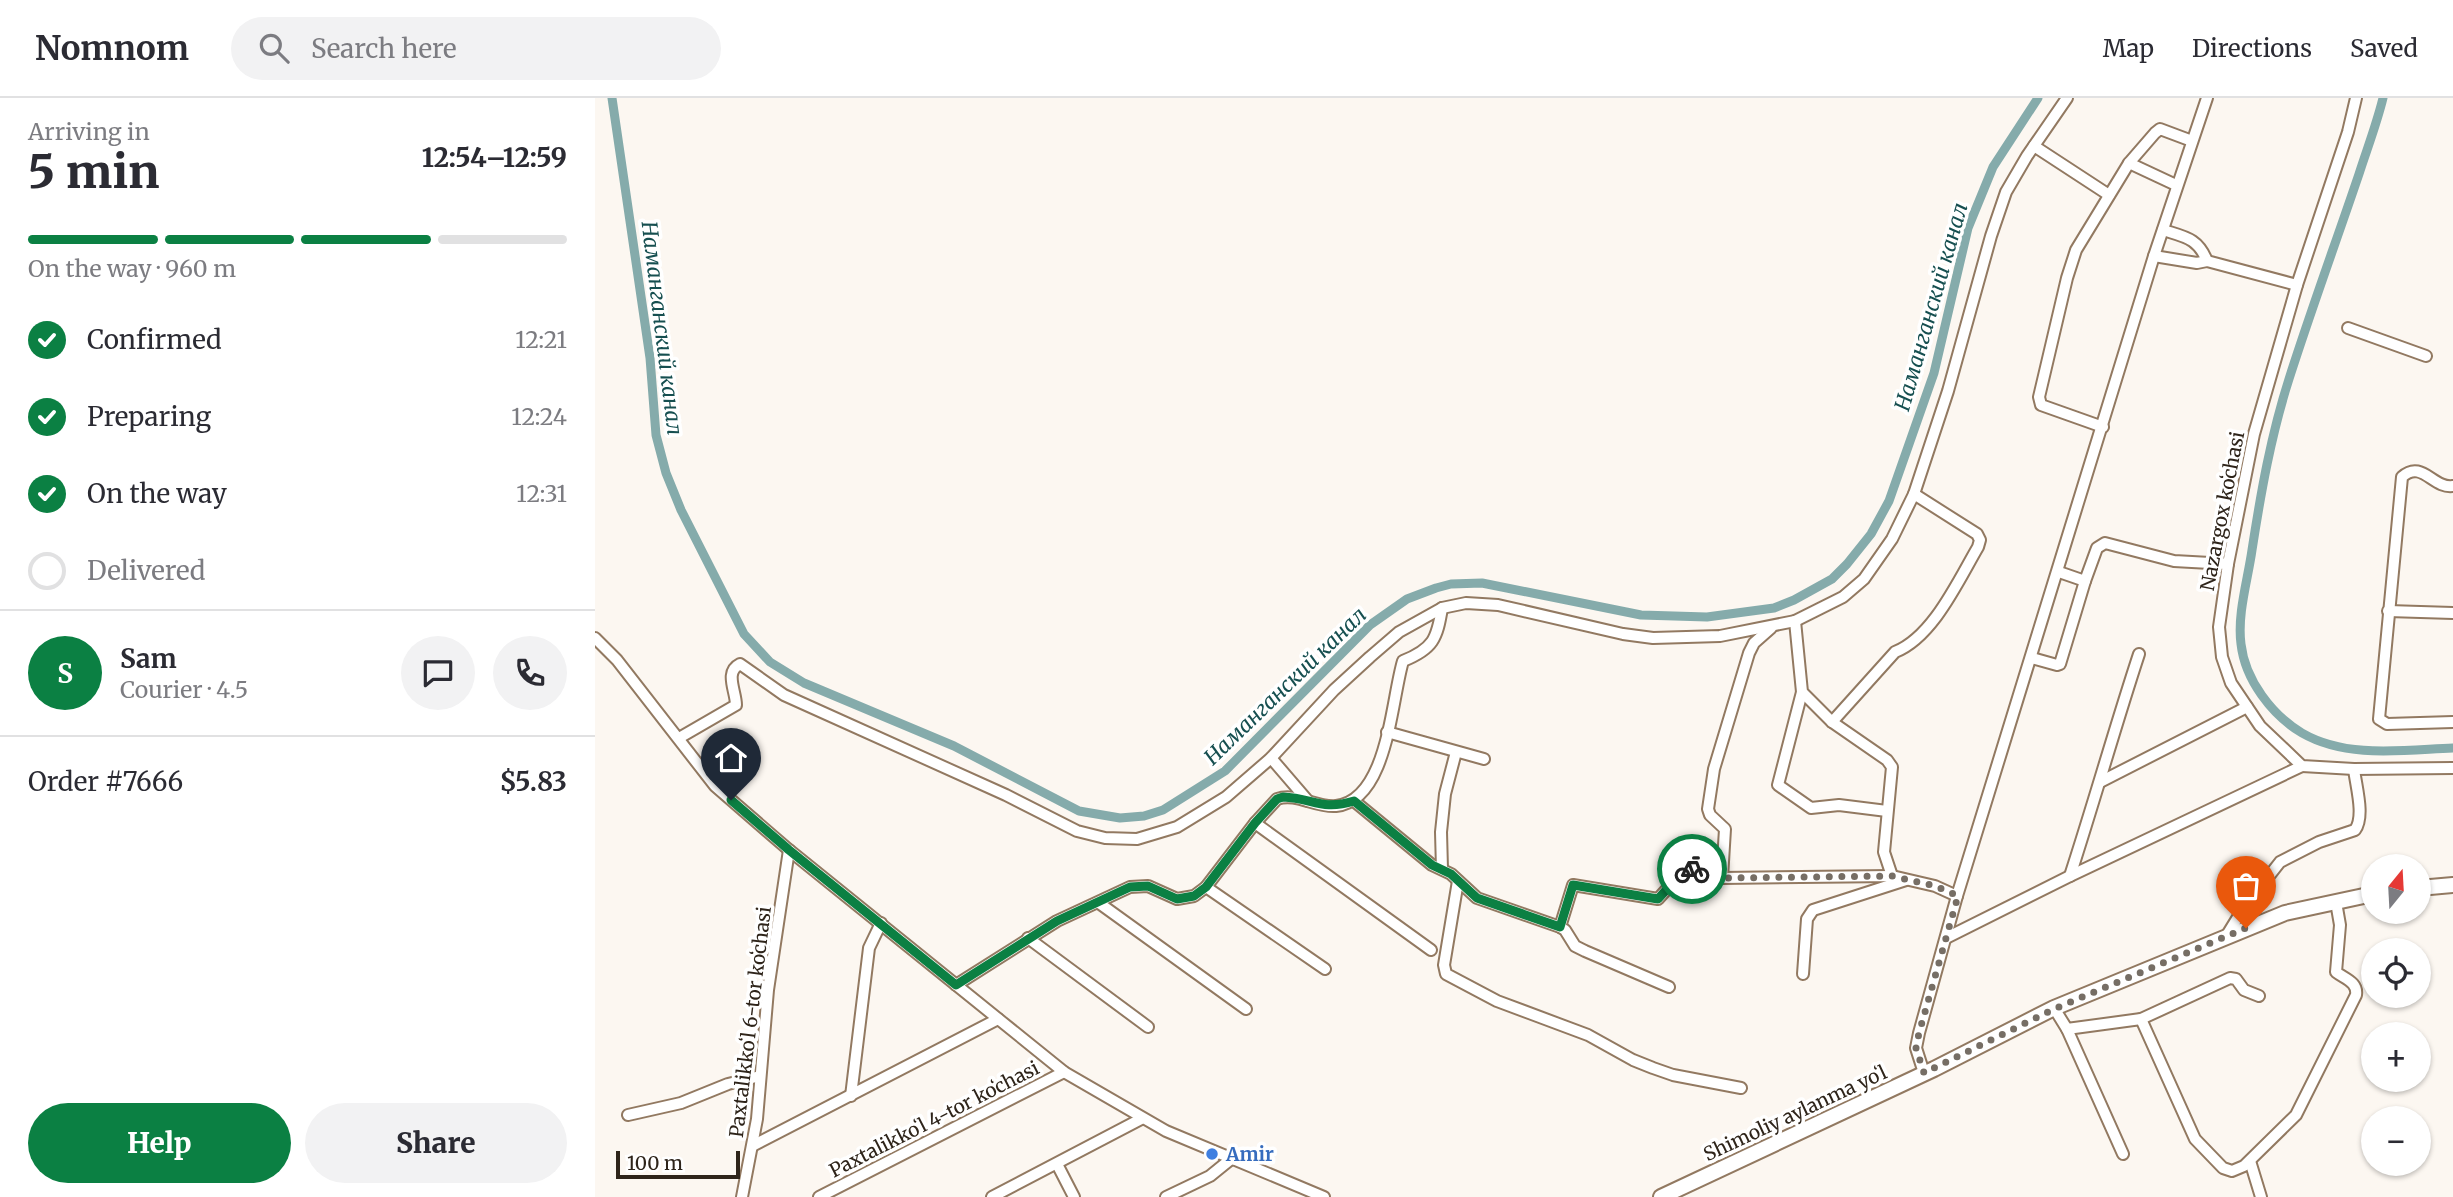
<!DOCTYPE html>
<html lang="en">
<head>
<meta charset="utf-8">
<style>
	body { margin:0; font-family:Merriweather,serif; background:#f2f2f3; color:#2b2b33; height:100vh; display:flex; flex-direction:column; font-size:26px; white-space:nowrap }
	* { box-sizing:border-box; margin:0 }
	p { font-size:23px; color:#7c7c81 }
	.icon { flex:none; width:38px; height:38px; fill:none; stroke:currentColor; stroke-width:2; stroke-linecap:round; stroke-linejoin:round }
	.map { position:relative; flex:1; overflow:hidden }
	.drawer { display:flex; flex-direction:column; background:#fff; width:595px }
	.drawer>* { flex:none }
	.needle { width:46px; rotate:18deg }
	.buttons { position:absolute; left:1766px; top:756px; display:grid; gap:14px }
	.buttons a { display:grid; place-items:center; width:70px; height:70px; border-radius:50%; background:#fff; box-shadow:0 2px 5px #0004; font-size:35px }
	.scale { position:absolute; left:21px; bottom:18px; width:124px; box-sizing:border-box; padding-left:7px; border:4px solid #2e241a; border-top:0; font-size:19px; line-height:24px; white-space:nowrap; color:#2e241a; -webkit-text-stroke:5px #fff; paint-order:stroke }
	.pin { position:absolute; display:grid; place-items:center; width:60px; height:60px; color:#fff; margin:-72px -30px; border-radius:50% 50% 50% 0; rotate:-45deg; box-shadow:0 0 7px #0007 }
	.pin .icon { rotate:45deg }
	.courier { position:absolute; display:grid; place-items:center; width:70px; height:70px; margin:-35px; border:5px solid #0b8043; border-radius:50%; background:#fff; color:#222; box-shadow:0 2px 9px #0007 }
	.overview em { font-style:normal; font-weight:800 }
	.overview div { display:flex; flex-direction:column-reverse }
	.overview { display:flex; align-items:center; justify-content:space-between; height:119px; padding:0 28px }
	h1 { font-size:46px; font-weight:800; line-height:52px }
	.bar { display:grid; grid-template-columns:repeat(4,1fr); gap:10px 7px; align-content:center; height:84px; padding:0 28px }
	.bar i { height:9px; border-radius:5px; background:#e1e1e2 }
	.bar .active { background:#0b8043 }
	.bar p { grid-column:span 4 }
	.line { display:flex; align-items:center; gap:18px; padding:0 28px; border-top:2px solid #e1e1e2 }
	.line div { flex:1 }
	.round { display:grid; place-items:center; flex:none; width:74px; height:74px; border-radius:37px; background:#f2f2f3 }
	ol { padding:0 28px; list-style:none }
	li { display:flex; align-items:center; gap:21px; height:77px }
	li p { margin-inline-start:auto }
	li .icon { padding:7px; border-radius:50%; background:#0b8043; color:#fff; stroke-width:4 }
	li:last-child { color:#7c7c81 }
	li i { width:38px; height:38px; border:4px solid #e1e1e2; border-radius:50% }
	.button { display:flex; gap:14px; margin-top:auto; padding:14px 28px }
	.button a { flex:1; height:80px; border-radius:42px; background:#0b8043; color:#fff; font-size:28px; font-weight:800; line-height:80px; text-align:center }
	.button a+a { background:#f2f2f3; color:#2b2b33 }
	header { display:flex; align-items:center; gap:42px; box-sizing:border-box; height:98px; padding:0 35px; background:#fff; border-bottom:2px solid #e1e1e2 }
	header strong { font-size:33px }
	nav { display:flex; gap:38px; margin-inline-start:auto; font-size:24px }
	.search { width:490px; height:63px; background:#f2f2f3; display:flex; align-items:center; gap:18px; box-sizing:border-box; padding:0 24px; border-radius:38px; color:#7c7c81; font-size:26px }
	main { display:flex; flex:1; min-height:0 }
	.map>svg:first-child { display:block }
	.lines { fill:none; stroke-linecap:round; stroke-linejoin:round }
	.canal { stroke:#85abab; stroke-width:9 }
	.minor-casing { stroke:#927961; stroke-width:14 }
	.major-casing { stroke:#927961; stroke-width:18 }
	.minor { stroke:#fff; stroke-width:10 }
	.major { stroke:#fff; stroke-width:14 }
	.done { stroke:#766e65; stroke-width:7; stroke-dasharray:0 12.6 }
	.route { stroke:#0b8043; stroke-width:9 }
	.shop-dot { fill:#3f7fe0; stroke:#fff; stroke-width:2.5 }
	.labels { text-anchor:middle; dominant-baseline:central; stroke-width:7; stroke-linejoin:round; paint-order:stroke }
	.street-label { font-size:19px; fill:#2e241a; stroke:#fff }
	.shop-label { font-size:19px; font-weight:bold; fill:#366cbe; stroke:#fff; text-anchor:start }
	.water-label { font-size:21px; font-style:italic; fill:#164f50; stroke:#fff }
</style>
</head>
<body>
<header>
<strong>Nomnom</strong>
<div class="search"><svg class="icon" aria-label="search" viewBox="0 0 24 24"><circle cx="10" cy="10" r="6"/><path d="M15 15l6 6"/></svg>Search here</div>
<nav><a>Map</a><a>Directions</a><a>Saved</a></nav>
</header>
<main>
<section class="drawer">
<div class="overview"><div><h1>5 min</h1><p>Arriving in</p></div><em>12:54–12:59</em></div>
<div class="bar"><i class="active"></i><i class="active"></i><i class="active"></i><i></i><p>On the way · 960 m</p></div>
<ol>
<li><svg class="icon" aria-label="check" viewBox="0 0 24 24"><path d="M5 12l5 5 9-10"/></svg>Confirmed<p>12:21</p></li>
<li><svg class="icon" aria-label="check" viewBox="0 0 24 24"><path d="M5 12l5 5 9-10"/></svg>Preparing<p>12:24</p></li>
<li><svg class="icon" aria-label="check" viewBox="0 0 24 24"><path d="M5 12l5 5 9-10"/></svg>On the way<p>12:31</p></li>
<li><i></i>Delivered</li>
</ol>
<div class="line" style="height:126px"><b class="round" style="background:#0b8043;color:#fff">S</b><div><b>Sam</b><p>Courier · 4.5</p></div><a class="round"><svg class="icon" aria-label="chat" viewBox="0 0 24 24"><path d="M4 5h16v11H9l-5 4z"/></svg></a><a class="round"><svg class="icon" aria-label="phone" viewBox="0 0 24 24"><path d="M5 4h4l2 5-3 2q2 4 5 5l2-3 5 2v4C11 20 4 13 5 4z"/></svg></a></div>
<div class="line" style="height:91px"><div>Order #7666</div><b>$5.83</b></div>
<div class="button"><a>Help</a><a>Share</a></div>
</section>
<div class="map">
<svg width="1858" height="1099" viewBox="0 0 1858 1099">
	<rect width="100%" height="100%" fill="#fcf7f1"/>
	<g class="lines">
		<g class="canal">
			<polyline points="17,0 55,260 61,337 71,375 86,412 149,536 175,564 209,585 359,648 484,713 525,720 549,718 568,712 630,673 775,527 812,501 841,490 856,486 887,485 1046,517 1112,519 1179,510 1199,502 1237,481 1252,466 1276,436 1294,403 1339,275 1373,130 1398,69 1443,0"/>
			<path d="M1788,0C1782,25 1772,51 1764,76C1741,144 1716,212 1694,281C1676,337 1666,394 1657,452C1653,481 1642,516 1646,546C1650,582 1677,617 1707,635C1752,661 1809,652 1858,650"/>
		</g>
		<defs>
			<g id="minor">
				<polyline points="1761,0 1753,34 1702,187 1659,336 1633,466 1624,529 1627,559 1636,585 1665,628 1707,668 1759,671 1858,670"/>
				<polyline points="1439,48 1514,97"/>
				<polyline points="1534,65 1581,87"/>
				<path d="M1568,132C1590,139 1603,140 1612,163L1702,187"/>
				<polyline points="1559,158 1602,165 1612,163"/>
				<polyline points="1753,230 1831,258"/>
				<polyline points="1508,329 1446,307 1444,299 1472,180 1481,152 1534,65 1560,35 1565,31 1597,43"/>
				<path d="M1858,388C1838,391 1827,361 1807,379L1784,621L1792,626L1858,624"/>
				<polyline points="1464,474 1490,483 1502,450 1510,445 1579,463 1633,466"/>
				<polyline points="1793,513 1858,515"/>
				<polyline points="1200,523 1207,594 1237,624 1292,662 1297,669 1289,754 1297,778"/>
				<polyline points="0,540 22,562 120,688 194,752 469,974 571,1033 729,1099"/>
				<polyline points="1437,560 1462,567 1465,566 1490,483"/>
				<polyline points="1207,594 1183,687 1216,710 1244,707 1292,713"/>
				<path d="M1237,624L1300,554C1338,539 1363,483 1383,449L1385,442L1382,436L1319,396"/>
				<polyline points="792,634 889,661"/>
				<path d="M84,640L141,607C141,593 129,574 145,566L189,597L411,697L482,733L510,740L542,741L582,729L631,699L676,660L739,592L775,559L804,534L847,510L871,505L903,507L1028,536L1058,540L1125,538L1200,523L1248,499L1269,481L1297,441L1319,396L1353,293L1396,138L1411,94L1432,58L1472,0"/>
				<polyline points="676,660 713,703"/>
				<polyline points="1505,684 1652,609"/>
				<polyline points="759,703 837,767 856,776 882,800 965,829 970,832 980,848 990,853 1074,889"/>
				<polyline points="660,725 836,852"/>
				<polyline points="847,771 846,734 850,696 861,654"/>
				<path d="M1475,778C1499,704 1520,629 1544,556"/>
				<polyline points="1127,780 1130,731 1115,717 1113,711 1119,671 1154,555 1159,545 1176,530"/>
				<polyline points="863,783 849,867 851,876 902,903 993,937 1038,962 1058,970 1078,977 1146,990"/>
				<polyline points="611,789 730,871"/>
				<polyline points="504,805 651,911"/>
				<polyline points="965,829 978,787 1063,801 1091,770 1127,780 1297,778 1340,788 1362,798"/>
				<path d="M1632,837L1648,811L1685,764L1724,744L1760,732C1770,718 1761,689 1759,671"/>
				<polyline points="433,840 553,929"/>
				<polyline points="1351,840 1475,778 1707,668"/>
				<polyline points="1208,876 1212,821 1218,812 1311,782"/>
				<path d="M361,887L462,823L535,789L553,788L582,801L599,798L611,789L660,725L682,701C701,694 721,710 741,708C793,702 796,603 808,563C838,551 842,541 847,510"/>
				<polyline points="1459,910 1472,931 1528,1056"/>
				<path d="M1546,921L1600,1041L1628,1070L1637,1073L1649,1068L1701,1017L1761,897C1763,884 1750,881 1741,874L1745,827L1741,804"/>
				<polyline points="1472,931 1546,921 1635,880 1641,881 1649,892 1664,898"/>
				<polyline points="1329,975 1321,950 1324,935 1362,798 1559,158 1612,0"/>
				<polyline points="256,998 274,850 286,825"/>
				<polyline points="33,1017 86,1005 133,986 165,978"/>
				<polyline points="159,1047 403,921"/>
				<polyline points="1655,1063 1666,1099"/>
				<polyline points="462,1066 479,1099"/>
				<polyline points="147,1099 162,1021 173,892 194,752"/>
				<polyline points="224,1099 469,974"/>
				<polyline points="397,1099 546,1021"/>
				<polyline points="571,1099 615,1078 636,1061"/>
			</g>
			<g id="major">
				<polyline points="1824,790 1858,787"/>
				<polyline points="1066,1099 1339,971 1459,910 1690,815 1778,796"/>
			</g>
		</defs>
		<use href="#minor" class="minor-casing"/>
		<use href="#major" class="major-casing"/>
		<use href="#minor" class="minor"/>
		<use href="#major" class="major"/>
	</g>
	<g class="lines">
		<polyline class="done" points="1097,771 1127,780 1297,778 1340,788 1363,798 1324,935 1321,950 1329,975 1459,911 1651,830"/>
		<path class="route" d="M136,702L194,752L361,887L462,823L535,789L553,788L582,801L599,798L611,789L660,725L682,701L688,699C718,700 726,713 759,703L837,767L856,776L882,800L965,829L978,787L1063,801L1091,770L1097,771"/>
	</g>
	<circle class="shop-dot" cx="617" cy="1056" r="7"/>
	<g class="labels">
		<g class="street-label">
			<text transform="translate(1627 413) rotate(-79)">Nazargox koʻchasi</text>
			<text transform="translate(155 924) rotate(-83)">Paxtalikkoʻl 6-tor koʻchasi</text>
			<text transform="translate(1200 1015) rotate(-25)">Shimoliy aylanma yoʻl</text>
			<text transform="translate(339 1021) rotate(-27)">Paxtalikkoʻl 4-tor koʻchasi</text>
		</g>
		<g class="shop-label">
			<text x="631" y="1056">Amir</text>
		</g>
		<g class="water-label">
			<text transform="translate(1336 209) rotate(-74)">Наманганский канал</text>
			<text transform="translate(67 230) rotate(83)">Наманганский канал</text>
			<text transform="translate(690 588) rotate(-44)">Наманганский канал</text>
		</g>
	</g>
</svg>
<div class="buttons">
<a><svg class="needle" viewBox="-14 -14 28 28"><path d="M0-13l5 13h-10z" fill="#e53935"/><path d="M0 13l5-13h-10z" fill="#7c7c81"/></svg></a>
<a><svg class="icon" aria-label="locate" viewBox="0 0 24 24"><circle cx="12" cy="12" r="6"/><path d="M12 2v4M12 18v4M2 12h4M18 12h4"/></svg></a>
<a>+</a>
<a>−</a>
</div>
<div class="scale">100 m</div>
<div class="pin" style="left:1651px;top:830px;background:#ea580c"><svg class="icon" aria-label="bag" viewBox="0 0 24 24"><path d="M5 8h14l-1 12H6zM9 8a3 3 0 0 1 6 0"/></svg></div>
<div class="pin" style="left:136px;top:702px;background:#1f2937"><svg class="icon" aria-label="home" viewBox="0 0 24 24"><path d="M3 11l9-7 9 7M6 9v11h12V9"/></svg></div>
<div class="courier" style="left:1097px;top:771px"><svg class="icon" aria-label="bike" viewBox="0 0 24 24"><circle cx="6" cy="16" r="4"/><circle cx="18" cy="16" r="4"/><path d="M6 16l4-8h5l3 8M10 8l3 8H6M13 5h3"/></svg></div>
</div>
</main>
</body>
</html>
